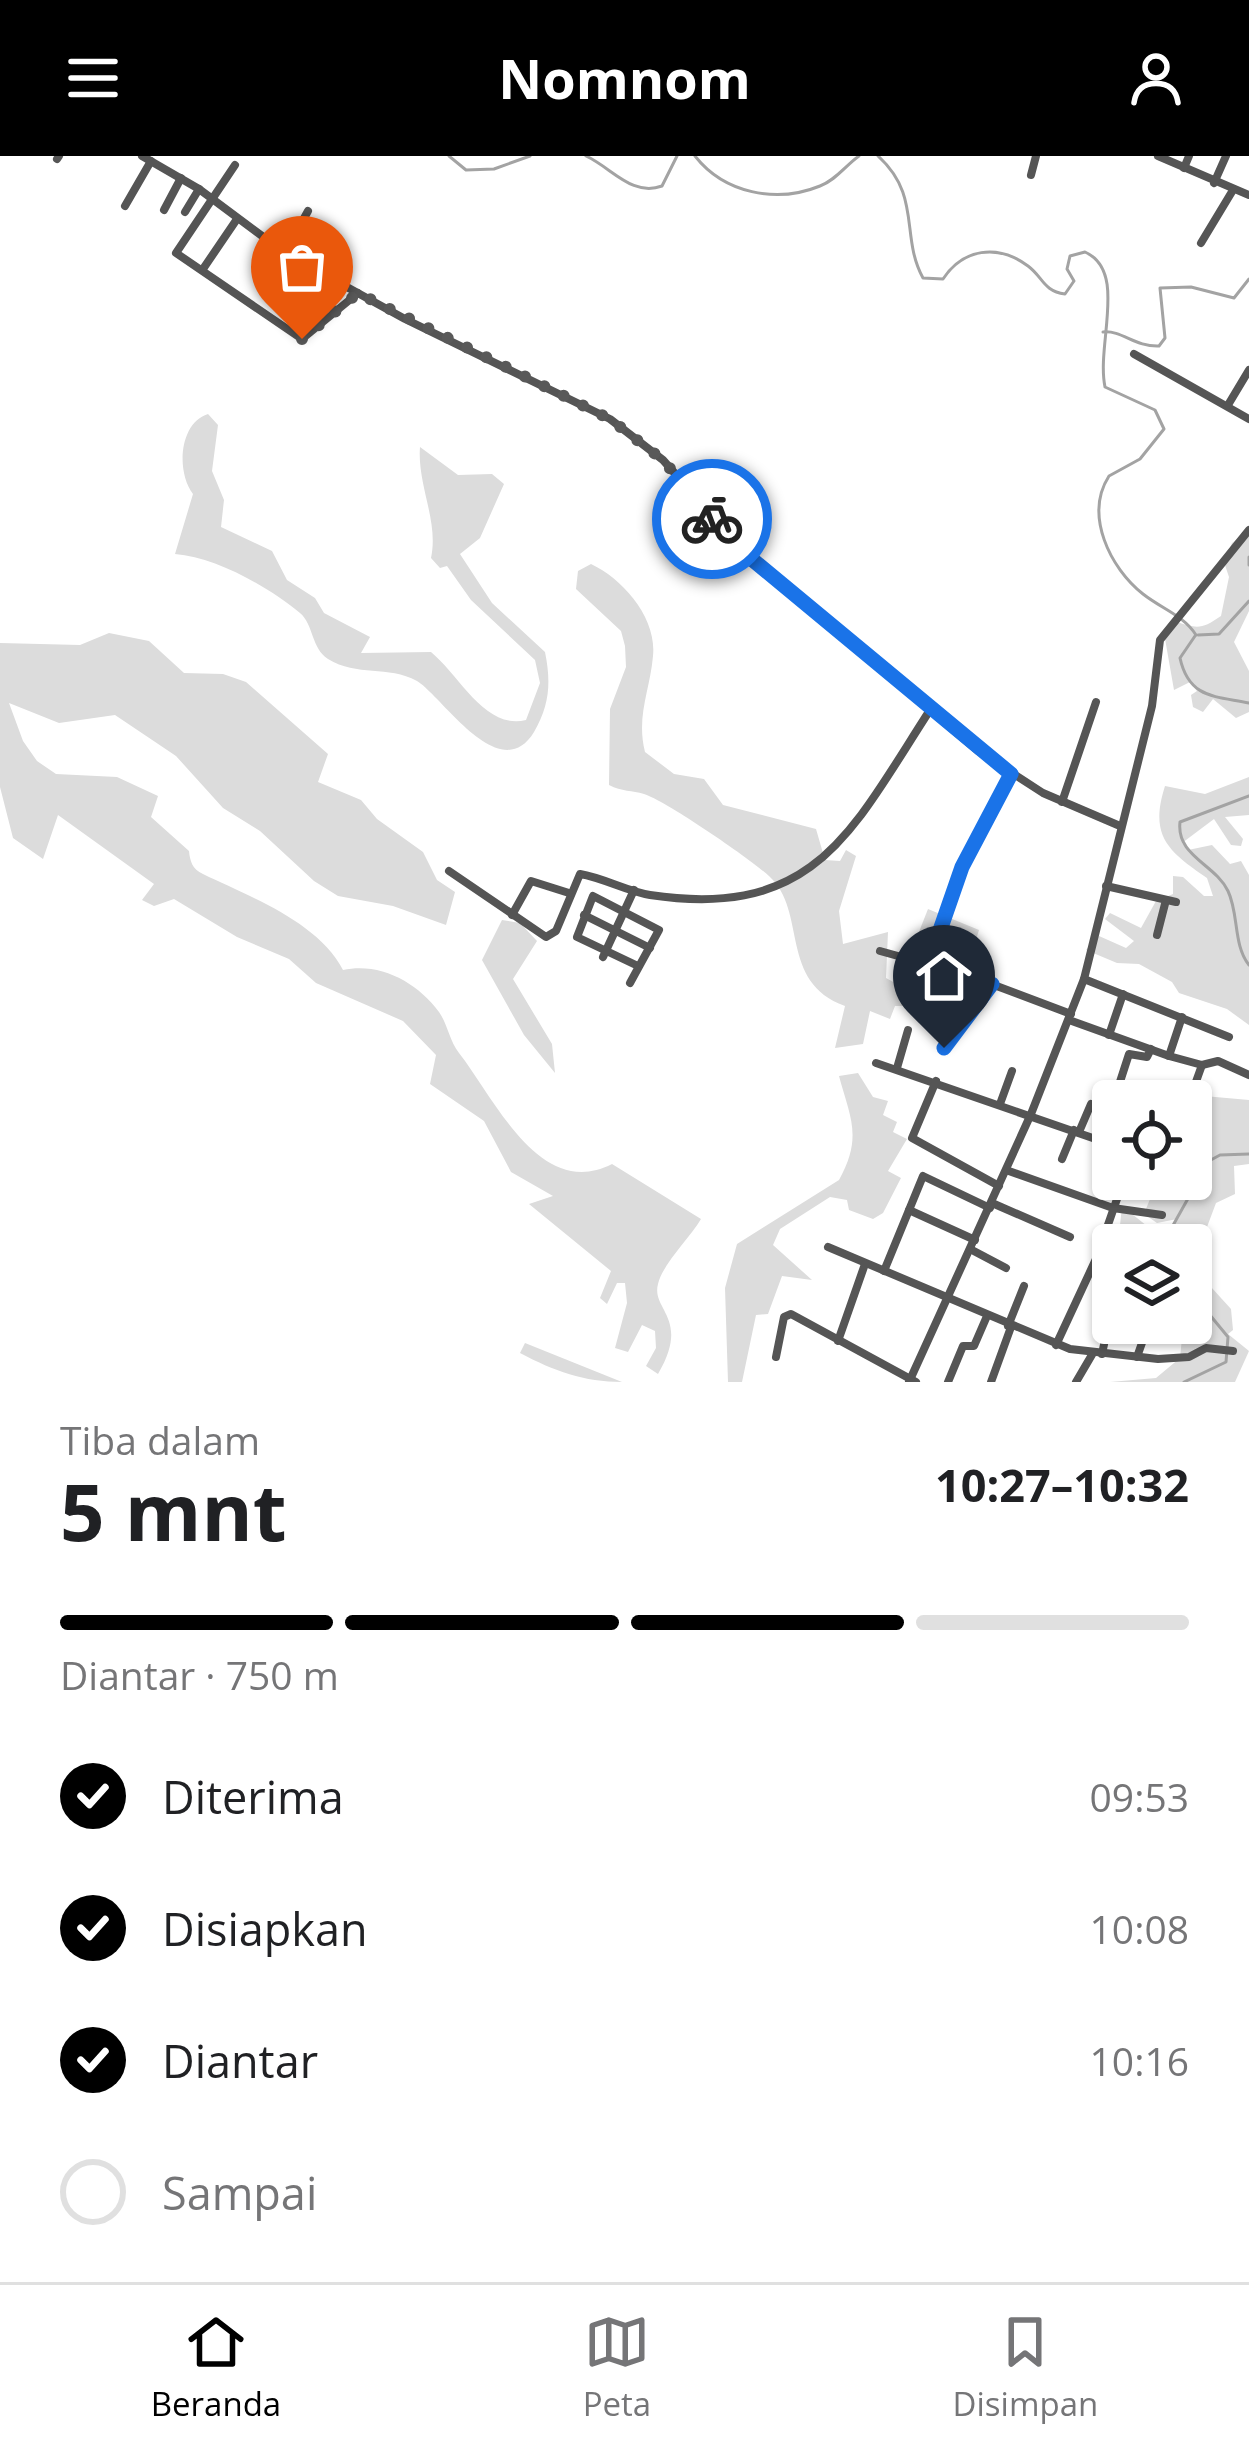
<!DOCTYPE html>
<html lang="id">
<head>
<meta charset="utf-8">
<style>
	body { margin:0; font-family:"Open Sans",sans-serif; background:#f6f6f6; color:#202124; height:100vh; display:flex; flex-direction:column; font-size:45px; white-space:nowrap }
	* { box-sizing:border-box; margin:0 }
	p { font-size:39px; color:#757577 }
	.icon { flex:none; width:66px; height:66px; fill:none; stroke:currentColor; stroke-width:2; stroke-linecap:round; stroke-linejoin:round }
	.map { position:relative; height:1226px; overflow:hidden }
	.panel { display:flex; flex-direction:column; background:#fff; flex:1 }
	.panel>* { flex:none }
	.fabs { position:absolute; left:1092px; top:924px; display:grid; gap:24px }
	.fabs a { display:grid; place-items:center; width:120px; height:120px; border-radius:12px; background:#fff; box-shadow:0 3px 9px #0004; font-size:60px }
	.pin { position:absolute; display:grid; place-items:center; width:102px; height:102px; color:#fff; margin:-123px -51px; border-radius:50% 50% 50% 0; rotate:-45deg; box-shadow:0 0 12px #0007 }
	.pin .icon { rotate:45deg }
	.courier { position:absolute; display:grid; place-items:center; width:120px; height:120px; margin:-60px; border:9px solid #1a73e8; border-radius:50%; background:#fff; color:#222; box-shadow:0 3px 15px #0007 }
	.summary em { font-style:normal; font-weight:700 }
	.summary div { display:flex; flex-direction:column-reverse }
	.summary { display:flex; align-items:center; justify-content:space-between; height:204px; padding:0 60px }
	h1 { font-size:78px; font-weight:700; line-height:90px }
	.bar { display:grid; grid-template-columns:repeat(4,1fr); gap:18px 12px; align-content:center; height:144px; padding:0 60px }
	.bar i { height:15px; border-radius:9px; background:#e0e0e0 }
	.bar .on { background:#000 }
	.bar p { grid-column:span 4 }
	ol { padding:0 60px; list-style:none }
	li { display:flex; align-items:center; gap:36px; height:132px }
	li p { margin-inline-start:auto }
	li .icon { padding:12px; border-radius:50%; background:#000; color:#fff; stroke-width:4 }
	li:last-child { color:#757577 }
	li i { width:66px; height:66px; border:6px solid #e0e0e0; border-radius:50% }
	header { display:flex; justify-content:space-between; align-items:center; height:156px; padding:0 60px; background:#000; color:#fff; font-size:54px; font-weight:700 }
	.dock { display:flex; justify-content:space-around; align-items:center; height:168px; border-top:3px solid #e0e0e0; background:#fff; font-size:33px; color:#757577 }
	.dock a { display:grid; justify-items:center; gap:6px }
	.dock .on { color:#000 }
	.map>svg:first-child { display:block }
	.green { fill:#dcdcdc }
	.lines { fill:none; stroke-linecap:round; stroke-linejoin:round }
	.stream { stroke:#a3a3a3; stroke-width:3 }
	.street { stroke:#555; stroke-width:8 }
	.done { stroke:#595959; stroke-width:12; stroke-dasharray:0 21.6 }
	.route { stroke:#1a73e8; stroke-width:15 }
</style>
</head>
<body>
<header><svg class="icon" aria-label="menu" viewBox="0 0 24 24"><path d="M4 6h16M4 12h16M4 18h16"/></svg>Nomnom<svg class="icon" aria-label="person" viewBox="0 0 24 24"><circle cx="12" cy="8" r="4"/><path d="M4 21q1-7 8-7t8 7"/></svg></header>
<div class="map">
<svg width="1249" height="1226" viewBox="0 0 1249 1226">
	<rect width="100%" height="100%" fill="#fff"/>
	<g class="green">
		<path d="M208,258L218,269L212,315L224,344L221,371L272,395L287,424L315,442L324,457L370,481L361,497L431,496C460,520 485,574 526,564L540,527L535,504L471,444L447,410L440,412L431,402C439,365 417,329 420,291L458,319L492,318L504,328L480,382L460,398L492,447L545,496C551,526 550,548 534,576C500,632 442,540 417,525C388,509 357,521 328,503C311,492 314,469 300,457C268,431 216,401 175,398L193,338C176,316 179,267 208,258Z"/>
		<path d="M1249,375V455L1234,486L1249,515V556L1236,562L1213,543L1203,556L1193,551L1191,539L1197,535L1190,526L1174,534L1164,477L1177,466C1198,473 1202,473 1221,460L1229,421L1224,406L1232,387Z"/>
		<path d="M591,408C623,423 657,462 653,500C650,535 636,560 645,596L674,618L704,623L723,649L816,673L825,704L840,705L846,694L856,700L839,755L843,788L888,776L886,822L928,845L925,850H895L890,863L870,855L863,888L835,892L845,850C778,826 808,755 769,720C752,704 666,645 644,638C632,634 622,636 609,629L610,553L626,511L625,490L621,475L576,433L578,415Z"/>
		<path d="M109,477L149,485L184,517L223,518L246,526L328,598L318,626L361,644L377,663L423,696L437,724L455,736L446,769L393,750L338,740L314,725L260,675L223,652L176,600L115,559L59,567L9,547L23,585L37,605L56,618L117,621L158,640L151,661L189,695C190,705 192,713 203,718C248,740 318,765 343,814C380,806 417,826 439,856C448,869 449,884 459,897C495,943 540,1045 612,1008L701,1063C690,1082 663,1107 658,1128C651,1154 691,1162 658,1218L646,1210L656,1192L655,1175L642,1169L628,1196L615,1192L627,1147L625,1127H617L607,1148L600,1142L611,1115L529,1048L553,1040L511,1016L484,965L430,928L436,899L403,865L316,827L289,803L237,781L174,743L154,750L142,744L154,728L58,659L43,703L13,682L0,631V487L80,489Z"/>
		<path d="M1249,621V659L1225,661L1243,683L1241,690L1231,689L1214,663L1182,687L1188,694L1212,689L1230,708L1241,705L1249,719V869L1227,853L1179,837L1172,826L1139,808L1117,807L1086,794L1099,780L1126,792L1134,785L1105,763L1110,757L1141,772L1156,745L1173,738V720L1183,721L1204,740H1213L1207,722C1168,695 1149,680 1165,630L1205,638Z"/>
		<polygon points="928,753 979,774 974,790 917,781"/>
		<polygon points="502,764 520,767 537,785 513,823 552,888 555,917 524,879 482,804"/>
		<path d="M858,917L873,941L888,945L883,959L897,966L893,976L907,983L888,1015L901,1022L883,1057L873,1063L849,1054L847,1044L830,1041L780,1073L773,1089L812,1124L782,1120L768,1158L756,1159L742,1226H728L725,1132L737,1088L839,1024C863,981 850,961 839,920Z"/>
		<polygon points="1193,939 1249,944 1249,1008 1234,1010 1235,1038 1216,1047 1207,1071 1188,1089 1130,1089 1119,1079 1122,1050 1157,1078 1161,1088 1177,1063 1157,1067 1144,1058 1152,1038 1143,1025 1191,1023"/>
		<polygon points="1191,1109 1231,1153 1233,1174 1228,1178 1249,1195 1235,1226 1110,1226 1156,1222 1180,1202 1183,1172 1173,1167 1191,1167"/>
		<path d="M525,1187L622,1226C584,1226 554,1215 520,1197Z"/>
	</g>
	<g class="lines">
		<g class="stream">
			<polyline points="449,0 466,14 494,13 530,0"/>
			<path d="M586,0C612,12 632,41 662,30L677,0"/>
			<path d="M695,0C724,37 776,48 820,30C836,24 846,9 859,0"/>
			<path d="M878,0C922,40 900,80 923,122L943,123C963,93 997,87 1028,110C1043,121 1043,135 1065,138L1074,125L1067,113L1070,100L1085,96C1128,115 1096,188 1105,231L1155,254L1164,273L1140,303L1109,320C1084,359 1110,412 1143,438C1162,453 1183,459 1196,479"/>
			<path d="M1103,176C1122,174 1135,191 1159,190L1165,182L1160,132L1191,131L1234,142L1249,123"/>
			<polyline points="1249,401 1249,409"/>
			<polyline points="1198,479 1219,478 1249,445"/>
			<path d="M1195,480L1180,502C1189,543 1216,540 1249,547"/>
			<path d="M1249,640L1180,666C1176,700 1215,708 1228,735C1239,758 1233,789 1249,809"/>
			<polyline points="1162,1089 1209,1005 1220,999 1249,998"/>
			<polyline points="1184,1226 1226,1206 1228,1181 1191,1136"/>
		</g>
		<g class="street">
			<polyline points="142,0 199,33 285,97 405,163 610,263 663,304 748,400 978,595 1043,637 1120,670"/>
			<polyline points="1158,0 1249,39"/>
			<polyline points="57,3 59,0"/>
			<polyline points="235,9 176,97 302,183 358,137"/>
			<polyline points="1184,12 1189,0"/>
			<polyline points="1031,19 1036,0"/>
			<polyline points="1214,27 1226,0"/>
			<polyline points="125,50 151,5"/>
			<polyline points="164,54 181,22"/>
			<polyline points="185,56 199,33"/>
			<polyline points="1201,87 1233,34"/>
			<polyline points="285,97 308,55"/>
			<polyline points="203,113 237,63"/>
			<polyline points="1134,198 1249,263"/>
			<polyline points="1228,249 1249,214"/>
			<polyline points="1062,646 1096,546"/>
			<path d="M449,715L546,781L556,775L580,718C604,722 626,735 650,739C816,764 852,674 930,554"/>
			<polyline points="1106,730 1176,746"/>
			<polyline points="512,759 531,725 569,737"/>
			<polyline points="584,759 650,792"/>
			<polyline points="1157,779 1166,744"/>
			<polyline points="880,795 970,820 1071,858"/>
			<polyline points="603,801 634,734"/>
			<polyline points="929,806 962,711 1011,618"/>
			<polyline points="1084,823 1229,881"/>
			<polyline points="630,827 659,774 593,740 577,781 638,810"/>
			<polyline points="1069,864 1169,900 1202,909 1218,905 1249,919"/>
			<polyline points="1109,879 1123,838"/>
			<polyline points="944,892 992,828"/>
			<polyline points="1169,900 1182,861"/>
			<polyline points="876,907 1113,989"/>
			<polyline points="897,912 908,874"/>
			<polyline points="936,925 912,982 999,1030"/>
			<polyline points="1117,935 1129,898 1147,901 1151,893"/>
			<polyline points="1189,945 1202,909"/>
			<polyline points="1000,948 1012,915"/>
			<polyline points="1079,976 1091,948"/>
			<polyline points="1062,1003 1074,974"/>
			<polyline points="1191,1013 1197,1015"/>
			<polyline points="1006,1014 1113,1052 1162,1059"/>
			<polyline points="992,1047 1070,1081"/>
			<polyline points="909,1054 975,1084"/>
			<polyline points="828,1091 1070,1193 1158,1203 1189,1201 1206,1192 1233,1195"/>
			<polyline points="970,1093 1006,1112"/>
			<polyline points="1096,1103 1113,1107"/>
			<polyline points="884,1115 923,1020 990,1052"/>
			<polyline points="1008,1170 1024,1130"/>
			<polyline points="838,1185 865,1108"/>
			<polyline points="1056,1189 1096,1103 1124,1023"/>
			<polyline points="1102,1198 1113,1145"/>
			<polyline points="776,1201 784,1161 791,1158 916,1226"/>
			<polyline points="1137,1201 1149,1167"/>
			<polyline points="909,1226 1031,958 1084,823 1152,550 1160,484 1249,374"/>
			<polyline points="948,1226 963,1190 974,1190 987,1160"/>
			<polyline points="991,1226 1011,1171"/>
			<polyline points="1076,1226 1093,1197"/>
		</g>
	</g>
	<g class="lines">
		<polyline class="done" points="302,183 358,137 610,263 663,304 712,363"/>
		<polyline class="route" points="712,363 748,400 1011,618 962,711 929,806 992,828 944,892"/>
	</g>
</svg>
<div class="fabs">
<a><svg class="icon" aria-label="locate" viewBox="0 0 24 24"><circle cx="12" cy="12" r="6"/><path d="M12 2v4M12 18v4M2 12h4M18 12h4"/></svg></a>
<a><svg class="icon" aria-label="layers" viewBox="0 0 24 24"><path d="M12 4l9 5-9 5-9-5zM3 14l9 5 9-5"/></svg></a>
</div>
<div class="pin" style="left:302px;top:183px;background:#ea580c"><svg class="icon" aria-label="bag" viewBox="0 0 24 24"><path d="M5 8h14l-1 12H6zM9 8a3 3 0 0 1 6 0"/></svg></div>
<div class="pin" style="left:944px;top:892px;background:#1f2937"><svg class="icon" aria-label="home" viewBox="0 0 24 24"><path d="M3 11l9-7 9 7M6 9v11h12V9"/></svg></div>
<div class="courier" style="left:712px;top:363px"><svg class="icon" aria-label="bike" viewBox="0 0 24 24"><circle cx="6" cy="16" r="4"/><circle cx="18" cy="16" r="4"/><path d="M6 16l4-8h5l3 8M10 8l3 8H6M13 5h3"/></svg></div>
</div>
<section class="panel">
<div class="summary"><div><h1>5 mnt</h1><p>Tiba dalam</p></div><em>10:27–10:32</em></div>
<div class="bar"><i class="on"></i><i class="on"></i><i class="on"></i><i></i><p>Diantar · 750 m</p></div>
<ol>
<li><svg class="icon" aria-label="check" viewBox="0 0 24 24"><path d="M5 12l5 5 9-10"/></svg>Diterima<p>09:53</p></li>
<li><svg class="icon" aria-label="check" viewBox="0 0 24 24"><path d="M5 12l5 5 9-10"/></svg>Disiapkan<p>10:08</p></li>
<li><svg class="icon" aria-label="check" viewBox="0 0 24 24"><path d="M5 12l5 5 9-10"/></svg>Diantar<p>10:16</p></li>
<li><i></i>Sampai</li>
</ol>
</section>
<nav class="dock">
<a class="on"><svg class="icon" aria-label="home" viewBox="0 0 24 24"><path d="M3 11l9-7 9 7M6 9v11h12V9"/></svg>Beranda</a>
<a><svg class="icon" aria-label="map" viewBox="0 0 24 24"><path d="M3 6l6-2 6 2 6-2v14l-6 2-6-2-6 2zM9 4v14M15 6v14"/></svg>Peta</a>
<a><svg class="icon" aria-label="saved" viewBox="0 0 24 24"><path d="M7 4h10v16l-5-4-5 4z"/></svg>Disimpan</a>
</nav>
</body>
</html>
